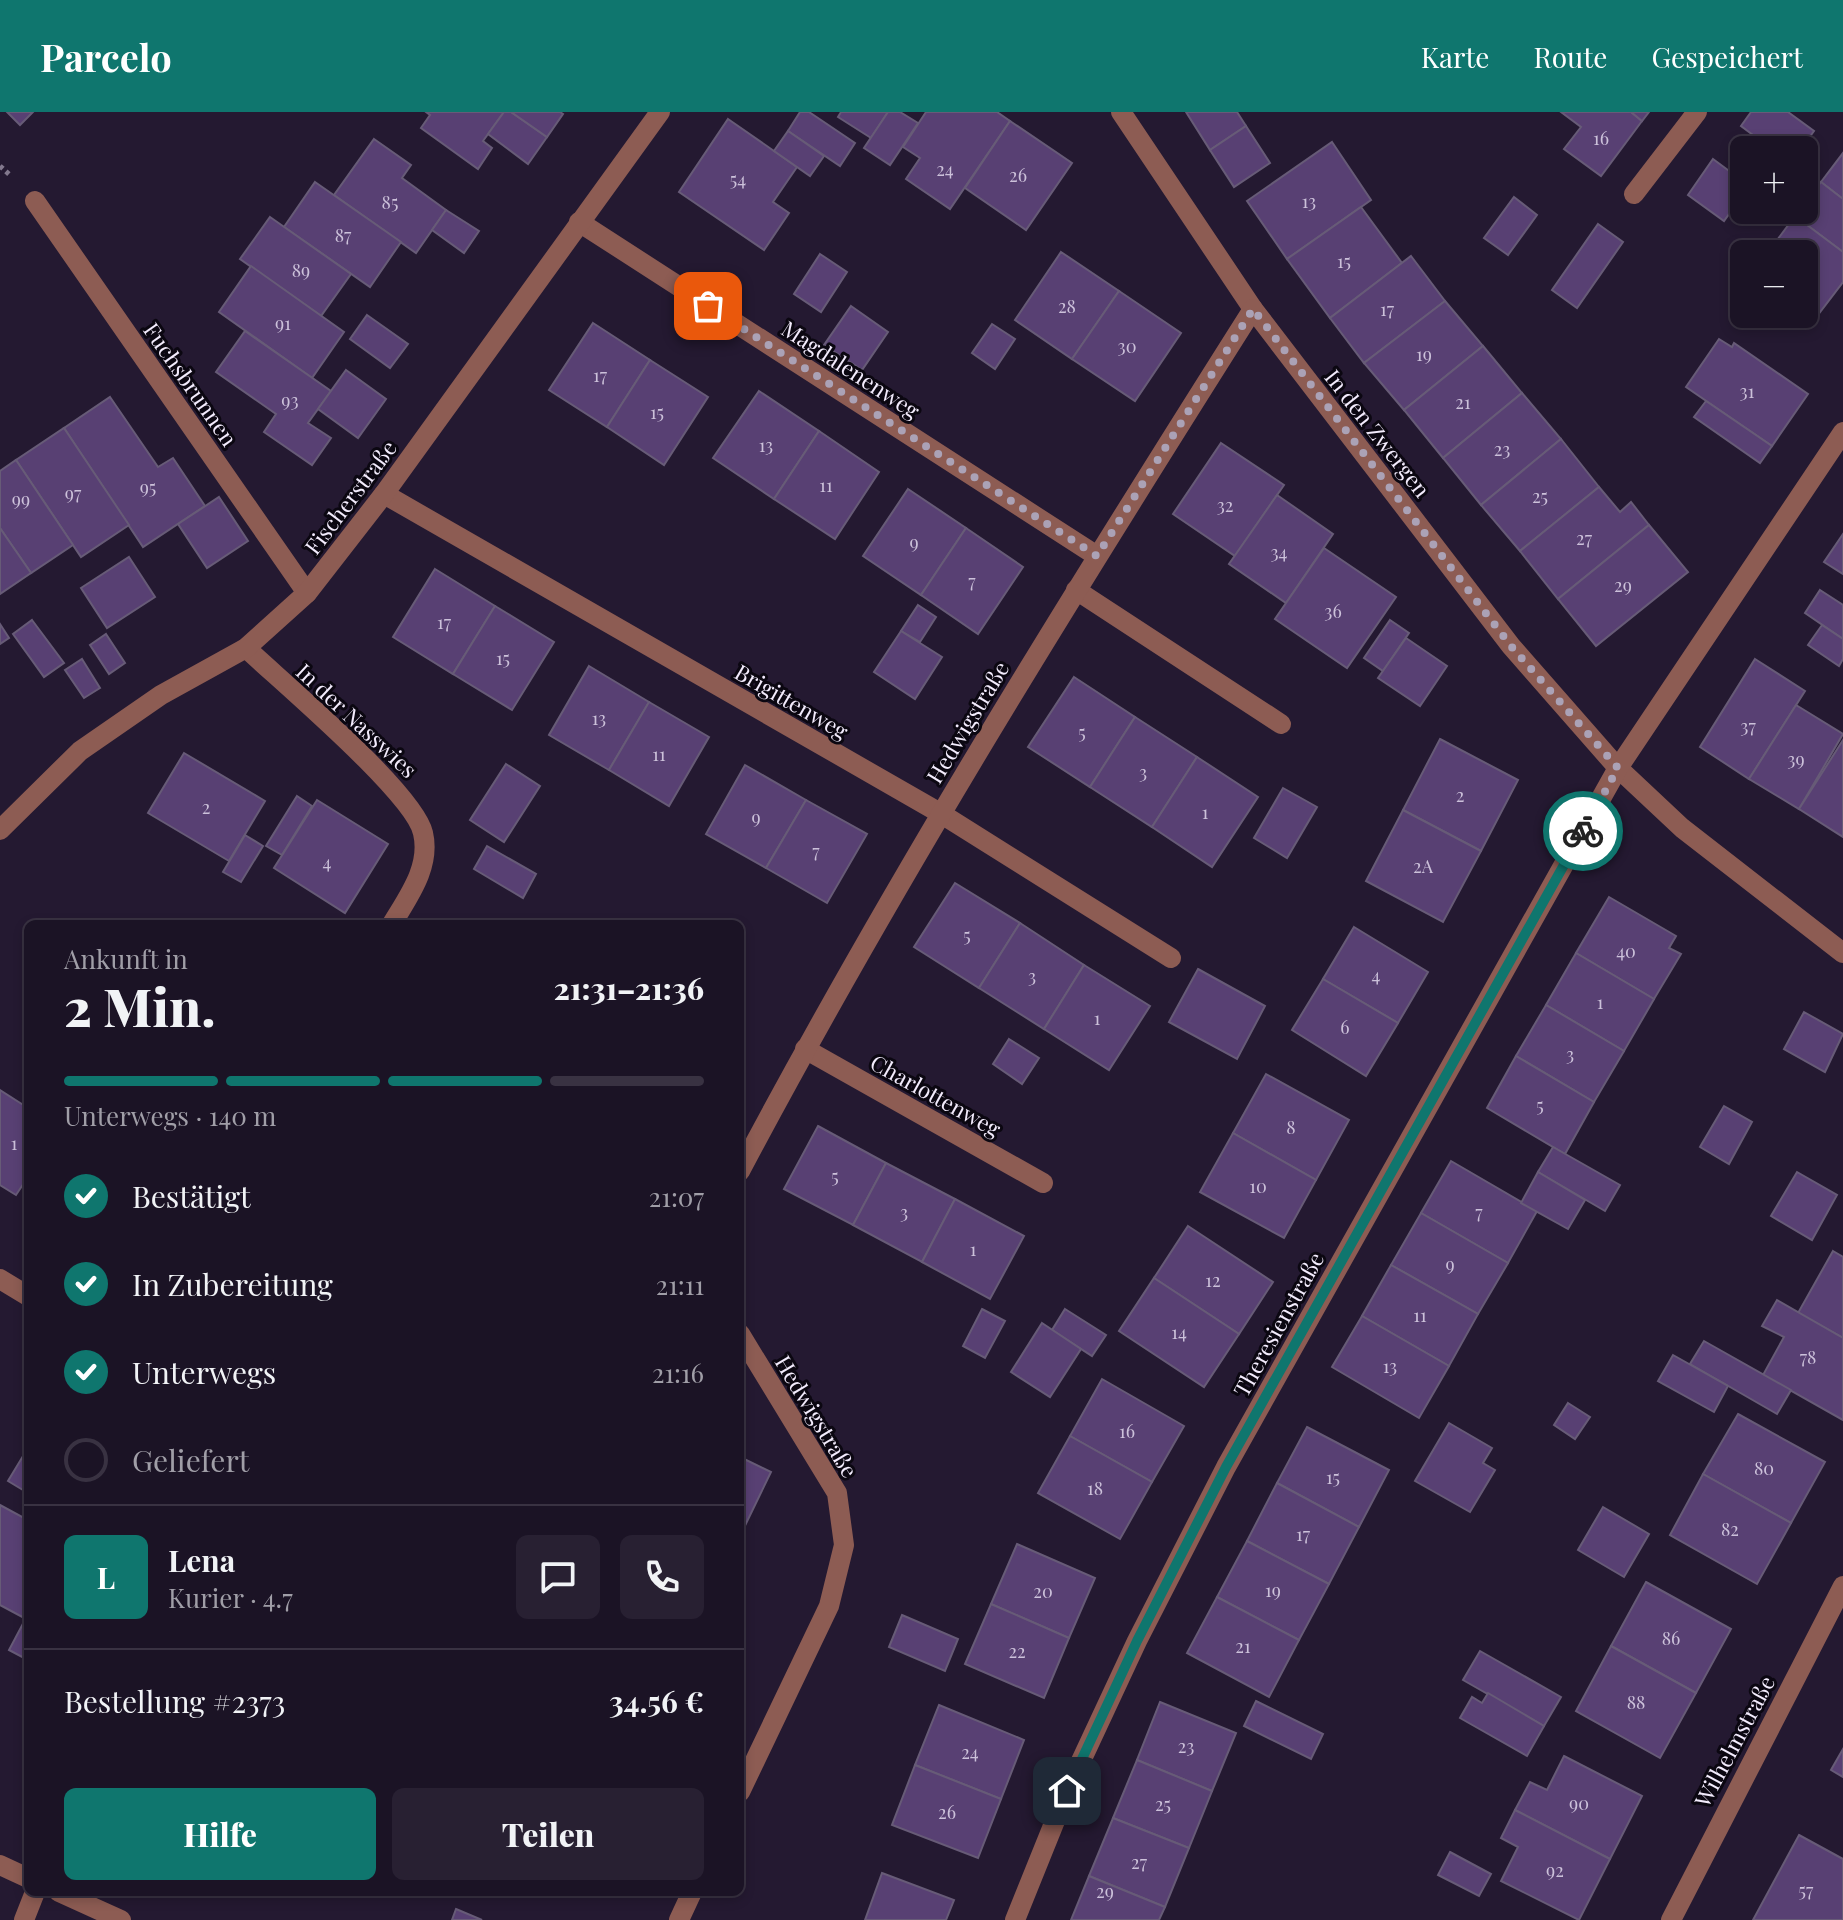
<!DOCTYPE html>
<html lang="de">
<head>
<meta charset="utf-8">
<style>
	body { margin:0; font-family:"Playfair Display",serif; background:#282032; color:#f1f3f6; height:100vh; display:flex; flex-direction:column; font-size:30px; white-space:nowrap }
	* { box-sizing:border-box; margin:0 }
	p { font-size:26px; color:#a09ea7 }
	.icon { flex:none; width:44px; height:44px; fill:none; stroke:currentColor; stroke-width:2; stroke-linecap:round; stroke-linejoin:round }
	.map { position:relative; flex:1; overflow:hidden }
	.side { position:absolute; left:24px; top:808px; width:720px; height:976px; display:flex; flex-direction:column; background:#1b1325; border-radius:12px; box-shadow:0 4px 12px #0003,0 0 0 2px #393242 }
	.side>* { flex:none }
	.tools { position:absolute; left:1730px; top:24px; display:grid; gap:16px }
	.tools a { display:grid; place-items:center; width:88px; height:88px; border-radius:12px; background:#1b1325; box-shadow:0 4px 12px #0003,0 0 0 2px #393242; font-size:40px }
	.pin { position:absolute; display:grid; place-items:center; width:68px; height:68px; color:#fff; margin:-34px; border-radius:16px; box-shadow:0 4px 12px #0006 }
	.courier { position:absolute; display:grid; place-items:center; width:80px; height:80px; margin:-40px; border:6px solid #0f766e; border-radius:50%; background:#fff; color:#222; box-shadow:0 2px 10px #0007 }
	.headline em { font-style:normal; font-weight:800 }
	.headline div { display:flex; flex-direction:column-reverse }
	.headline { display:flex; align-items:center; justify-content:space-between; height:136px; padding:0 40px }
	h1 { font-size:52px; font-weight:800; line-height:60px }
	.bar { display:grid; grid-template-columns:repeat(4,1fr); gap:12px 8px; align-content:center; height:96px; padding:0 40px }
	.bar i { height:10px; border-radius:6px; background:#393242 }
	.bar .selected { background:#0f766e }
	.bar p { grid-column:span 4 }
	.line { display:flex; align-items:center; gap:20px; padding:0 40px; border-top:2px solid #393242 }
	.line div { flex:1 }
	.round { display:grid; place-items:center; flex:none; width:84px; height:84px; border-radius:12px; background:#282032 }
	ol { padding:0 40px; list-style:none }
	li { display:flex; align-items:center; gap:24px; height:88px }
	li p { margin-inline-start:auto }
	li .icon { padding:8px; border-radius:50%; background:#0f766e; color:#fff; stroke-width:4 }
	li:last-child { color:#a09ea7 }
	li i { width:44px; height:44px; border:4px solid #393242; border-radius:50% }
	.button { display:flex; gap:16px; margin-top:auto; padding:16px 40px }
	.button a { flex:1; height:92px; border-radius:12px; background:#0f766e; color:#fff; font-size:32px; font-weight:800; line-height:92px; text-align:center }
	.button a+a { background:#282032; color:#f1f3f6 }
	header { display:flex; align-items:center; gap:48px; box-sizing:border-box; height:112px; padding:0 40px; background:#0f766e; color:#fff }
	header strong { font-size:38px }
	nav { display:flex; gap:44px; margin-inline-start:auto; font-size:28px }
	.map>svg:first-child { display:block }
	.building { fill:#584073; stroke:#675b77; stroke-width:2 }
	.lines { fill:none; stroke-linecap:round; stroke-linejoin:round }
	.path { stroke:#82788d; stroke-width:5; stroke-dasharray:4 4; stroke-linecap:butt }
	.service { stroke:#8d5c53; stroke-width:20 }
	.minor { stroke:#8d5c53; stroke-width:20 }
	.done { stroke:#aba2b6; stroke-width:8; stroke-dasharray:0 14.4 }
	.route { stroke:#0f766e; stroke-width:10 }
	.labels { text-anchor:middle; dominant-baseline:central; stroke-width:6; stroke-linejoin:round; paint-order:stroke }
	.number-label { font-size:18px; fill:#ccc1da }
	.street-label { font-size:22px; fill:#f3ecfd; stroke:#0b0711 }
</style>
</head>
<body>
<header>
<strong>Parcelo</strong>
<nav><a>Karte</a><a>Route</a><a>Gespeichert</a></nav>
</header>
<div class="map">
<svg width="1843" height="1808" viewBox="0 0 1843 1808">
	<rect width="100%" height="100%" fill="#241931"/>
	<g class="building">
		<polygon points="7,0 33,0 20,13"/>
		<polygon points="426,0 504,0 483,29 492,36 478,57 421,16 430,3"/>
		<polygon points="504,0 511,0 547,25 528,52 488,22"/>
		<polygon points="511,0 560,0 563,2 547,25"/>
		<polygon points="800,0 809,0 855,31 840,54 788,19"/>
		<polygon points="841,0 888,0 871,26 838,5"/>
		<polygon points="888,0 900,0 918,11 890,53 864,36"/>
		<polygon points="926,0 997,0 1010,9 950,97 906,67 920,46 903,35"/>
		<polygon points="1186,0 1237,0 1246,14 1210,38"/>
		<polygon points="1561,0 1631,0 1642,9 1601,64 1564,37 1581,15"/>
		<polygon points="1631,0 1649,0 1642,9"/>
		<polygon points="1751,0 1788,0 1814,19 1800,38 1773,38 1741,14"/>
		<polygon points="728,7 797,55 773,90 789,101 764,138 679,80"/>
		<polygon points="1010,9 1072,51 1026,118 965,76"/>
		<polygon points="1246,14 1270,51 1234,75 1210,38"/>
		<polygon points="788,19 824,44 810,64 774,39"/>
		<polygon points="374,27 411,53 402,66 446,98 416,141 334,83"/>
		<polygon points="1332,30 1371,88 1287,147 1247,89"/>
		<polygon points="1843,41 1843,87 1821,70"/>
		<polygon points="1713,47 1744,70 1744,81 1724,109 1688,83"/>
		<polygon points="315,70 401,130 370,175 284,115"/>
		<polygon points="1821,70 1843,87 1843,140 1795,104 1804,98 1804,92"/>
		<polygon points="1514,85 1537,103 1508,143 1484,126"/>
		<polygon points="1361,95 1402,151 1330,206 1287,147"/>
		<polygon points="446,98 479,119 464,141 432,118"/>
		<polygon points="1795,104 1843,140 1843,170 1814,208 1804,200 1804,142 1769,139"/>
		<polygon points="270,105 351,162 321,204 240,147"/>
		<polygon points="1598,112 1623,130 1577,196 1552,178"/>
		<polygon points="1061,140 1119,179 1072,247 1015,208"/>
		<polygon points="820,142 847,160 821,200 794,182"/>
		<polygon points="1411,144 1445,189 1364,251 1330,206"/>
		<polygon points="251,154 344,220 312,266 219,200"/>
		<polygon points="1119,179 1181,221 1135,289 1072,247"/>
		<polygon points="1445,189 1483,234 1404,298 1364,251"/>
		<polygon points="851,194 888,220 862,258 824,233"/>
		<polygon points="367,203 408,232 390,256 350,227"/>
		<polygon points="593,211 650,248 607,315 549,278"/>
		<polygon points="992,212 1015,227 995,257 972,241"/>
		<polygon points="245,219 331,279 308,311 331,326 312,353 264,320 276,302 216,260"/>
		<polygon points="1719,227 1732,235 1734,231 1808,282 1772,334 1686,275"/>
		<polygon points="1483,234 1522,281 1443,346 1404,298"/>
		<polygon points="650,248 708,285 664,353 607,315"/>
		<polygon points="346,258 386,287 358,326 318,297"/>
		<polygon points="759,279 819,319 774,387 713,346"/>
		<polygon points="1522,281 1561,327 1481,393 1443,346"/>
		<polygon points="110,285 158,355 173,346 205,394 143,435 64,316"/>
		<polygon points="1706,289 1772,334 1760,351 1694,305"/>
		<polygon points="64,316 129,413 81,445 16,348"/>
		<polygon points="819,319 879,360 835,427 774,387"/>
		<polygon points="1561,327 1599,375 1520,439 1481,393"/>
		<polygon points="1221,331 1284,373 1235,444 1173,402"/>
		<polygon points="16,348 73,433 31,461 0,416 0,359"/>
		<polygon points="1599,375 1620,400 1631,390 1649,413 1558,487 1520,439"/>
		<polygon points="908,377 966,416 921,483 863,444"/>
		<polygon points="1277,383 1333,422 1286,491 1229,452"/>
		<polygon points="219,385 248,429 207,456 178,412"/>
		<polygon points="1649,413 1688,460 1596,534 1558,487"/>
		<polygon points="0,416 31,461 0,482"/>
		<polygon points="966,416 1023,455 978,522 921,483"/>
		<polygon points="1843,422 1843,462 1824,450"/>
		<polygon points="1324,436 1396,485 1347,556 1275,507"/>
		<polygon points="129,445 155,485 107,516 81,476"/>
		<polygon points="435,457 495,494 453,562 393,525"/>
		<polygon points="1820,478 1843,493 1843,527 1805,501"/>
		<polygon points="918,493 936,505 920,530 901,519"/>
		<polygon points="495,494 554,530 512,598 453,562"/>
		<polygon points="32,508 64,551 44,565 13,522"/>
		<polygon points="1390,508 1409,521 1383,559 1364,546"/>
		<polygon points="0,512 9,526 0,532"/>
		<polygon points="1822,513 1843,527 1843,547 1839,554 1808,533"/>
		<polygon points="901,519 942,545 915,587 874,560"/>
		<polygon points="106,522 125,551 109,562 90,533"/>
		<polygon points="1406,526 1447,554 1420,594 1378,566"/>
		<polygon points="82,547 100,576 84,586 65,558"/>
		<polygon points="1755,547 1805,579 1749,667 1700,635"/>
		<polygon points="589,554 649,590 609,658 549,623"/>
		<polygon points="1074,565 1135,605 1090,675 1028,635"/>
		<polygon points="649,590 709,625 669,694 609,658"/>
		<polygon points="1796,593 1843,622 1799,697 1749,667"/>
		<polygon points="1135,605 1197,645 1152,715 1090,675"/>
		<polygon points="1440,627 1518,668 1481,739 1403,698"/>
		<polygon points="1843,628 1843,725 1799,697"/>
		<polygon points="184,641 265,689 229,749 148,701"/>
		<polygon points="1197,645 1258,685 1212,755 1152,715"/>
		<polygon points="506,652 540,674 504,730 470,708"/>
		<polygon points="745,653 806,688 766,756 706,722"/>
		<polygon points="1283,676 1317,695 1287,746 1254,726"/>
		<polygon points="297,684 312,694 282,743 266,734"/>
		<polygon points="317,688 388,732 345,801 274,756"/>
		<polygon points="806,688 867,722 827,791 766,756"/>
		<polygon points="1403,698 1481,739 1443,810 1366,769"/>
		<polygon points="245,723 263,734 241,770 223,760"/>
		<polygon points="487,734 536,762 523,786 474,757"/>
		<polygon points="955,771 1020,811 979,876 914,835"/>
		<polygon points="1609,785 1676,824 1669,836 1681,842 1654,887 1576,841"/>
		<polygon points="1020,811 1084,853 1044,917 979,876"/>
		<polygon points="1354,815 1428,860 1398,911 1323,867"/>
		<polygon points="1576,841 1654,887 1624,939 1546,893"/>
		<polygon points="1084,853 1150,894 1109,958 1044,917"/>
		<polygon points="1198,857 1265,894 1237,947 1169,910"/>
		<polygon points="1323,867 1398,911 1366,964 1292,918"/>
		<polygon points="1546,893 1624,939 1594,990 1516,944"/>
		<polygon points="1804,900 1843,922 1825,960 1784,937"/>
		<polygon points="1009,927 1039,946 1022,972 993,952"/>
		<polygon points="1516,944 1594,990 1565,1042 1487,996"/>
		<polygon points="1266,962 1349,1008 1316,1068 1233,1021"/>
		<polygon points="0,978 28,996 28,1065 16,1083 0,1073"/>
		<polygon points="1724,994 1752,1010 1729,1052 1700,1035"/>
		<polygon points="818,1014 886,1051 853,1113 784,1077"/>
		<polygon points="1233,1021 1316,1068 1284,1126 1200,1080"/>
		<polygon points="1553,1035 1620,1073 1605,1099 1538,1060"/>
		<polygon points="1451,1049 1537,1099 1508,1151 1421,1101"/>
		<polygon points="886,1051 955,1087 922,1150 853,1113"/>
		<polygon points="1538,1060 1585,1088 1568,1117 1521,1091"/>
		<polygon points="1797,1060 1837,1083 1812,1128 1771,1104"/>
		<polygon points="955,1087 1024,1124 990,1187 922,1150"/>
		<polygon points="1421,1101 1508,1151 1478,1202 1391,1153"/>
		<polygon points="1188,1114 1273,1170 1239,1222 1154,1166"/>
		<polygon points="1833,1139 1843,1145 1843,1226 1798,1201"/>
		<polygon points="1391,1153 1478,1202 1449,1254 1362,1204"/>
		<polygon points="1154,1166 1239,1222 1204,1275 1119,1219"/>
		<polygon points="1777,1188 1843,1226 1843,1308 1763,1263 1784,1225 1762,1214"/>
		<polygon points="982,1197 1005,1209 985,1246 963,1234"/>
		<polygon points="1065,1197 1106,1223 1092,1244 1052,1218"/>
		<polygon points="1362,1204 1449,1254 1419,1306 1332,1255"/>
		<polygon points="1042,1211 1081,1237 1050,1285 1011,1260"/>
		<polygon points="1704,1229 1791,1278 1777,1302 1690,1252"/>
		<polygon points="1673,1243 1728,1274 1714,1300 1658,1269"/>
		<polygon points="1102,1267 1184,1314 1152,1370 1070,1324"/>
		<polygon points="1568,1291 1590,1305 1575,1327 1554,1313"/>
		<polygon points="1738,1302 1825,1350 1791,1411 1703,1362"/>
		<polygon points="1449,1311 1492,1336 1483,1351 1495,1358 1470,1400 1415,1369"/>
		<polygon points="1307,1315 1389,1358 1359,1415 1277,1371"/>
		<polygon points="1070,1324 1152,1370 1120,1427 1038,1381"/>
		<polygon points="23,1344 28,1347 28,1381 8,1369"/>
		<polygon points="740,1345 771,1360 740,1424"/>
		<polygon points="1703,1362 1791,1411 1757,1472 1670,1423"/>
		<polygon points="1277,1371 1359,1415 1329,1472 1247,1429"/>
		<polygon points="0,1393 28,1408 28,1508 0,1493"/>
		<polygon points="1603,1395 1649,1422 1624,1465 1578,1438"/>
		<polygon points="1247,1429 1329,1472 1299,1528 1217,1485"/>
		<polygon points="1017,1432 1095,1466 1069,1526 991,1492"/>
		<polygon points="1646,1470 1731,1517 1696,1581 1611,1534"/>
		<polygon points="1217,1485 1299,1528 1269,1585 1187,1541"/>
		<polygon points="991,1492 1069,1526 1044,1586 965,1552"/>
		<polygon points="902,1503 958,1527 945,1559 889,1535"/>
		<polygon points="26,1506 28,1508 28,1548 9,1538"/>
		<polygon points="1611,1534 1696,1581 1660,1646 1576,1599"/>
		<polygon points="1480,1539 1561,1585 1544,1614 1463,1568"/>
		<polygon points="1488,1581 1544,1614 1527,1644 1460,1606 1472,1585 1482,1591"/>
		<polygon points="1256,1589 1323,1622 1311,1647 1244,1614"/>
		<polygon points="1160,1590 1236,1621 1212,1679 1137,1648"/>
		<polygon points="939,1593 1024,1628 1001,1687 915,1653"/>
		<polygon points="1843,1637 1843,1665 1831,1658"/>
		<polygon points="1564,1644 1642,1684 1610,1747 1515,1698 1530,1670 1547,1678"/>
		<polygon points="1137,1648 1212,1679 1189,1736 1113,1706"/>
		<polygon points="915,1653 1001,1687 978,1746 892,1713"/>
		<polygon points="1515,1698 1610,1747 1579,1808 1501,1769 1518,1735 1501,1726"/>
		<polygon points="1113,1706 1189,1736 1165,1795 1089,1764"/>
		<polygon points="1799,1723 1843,1747 1843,1808 1753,1808"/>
		<polygon points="1450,1740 1491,1762 1479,1784 1438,1763"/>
		<polygon points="882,1761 954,1788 946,1808 865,1808"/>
		<polygon points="1089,1764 1165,1795 1159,1808 1071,1808"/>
		<polygon points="456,1797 482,1808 452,1808"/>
	</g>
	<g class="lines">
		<polyline class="path" points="0,54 11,64"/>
		<polyline class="service" points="35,89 307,481"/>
		<g class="minor">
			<polyline points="1121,0 1253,197 1511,534 1618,656 1682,716 1843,841"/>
			<polyline points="1634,82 1697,0"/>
			<polyline points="579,110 1097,444"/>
			<polyline points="384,382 940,701 1171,846"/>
			<polyline points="1076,478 1281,612"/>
			<path d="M246,536C282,570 414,681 423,721C431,755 408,785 392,812"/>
			<polyline points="0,718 80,639 161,583 246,536 307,481 384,382 660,0"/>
			<polyline points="805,937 1043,1071"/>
			<path d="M740,1059C897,763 1074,480 1253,197"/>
			<polyline points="0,1167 28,1184"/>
			<polyline points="740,1222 837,1381 844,1433 829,1494 740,1680"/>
			<polyline points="0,1753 28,1766"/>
			<polyline points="59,1780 121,1808"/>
			<polyline points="24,1808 35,1780"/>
			<polyline points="679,1808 692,1780"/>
			<polyline points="1015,1808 1067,1679 1137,1529 1226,1355 1618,656 1843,320"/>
			<polyline points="1671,1808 1843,1474"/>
		</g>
	</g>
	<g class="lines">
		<polyline class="done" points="708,194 1097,444 1253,197 1511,534 1618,656 1583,719"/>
		<polyline class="route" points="1067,1679 1137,1529 1226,1355 1583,719"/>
	</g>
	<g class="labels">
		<g class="number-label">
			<text x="1601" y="26">16</text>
			<text x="945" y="57">24</text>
			<text x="1018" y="63">26</text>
			<text x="738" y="67">54</text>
			<text x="1309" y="89">13</text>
			<text x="390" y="90">85</text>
			<text x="343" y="123">87</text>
			<text x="1344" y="149">15</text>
			<text x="301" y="158">89</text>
			<text x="1067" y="194">28</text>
			<text x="1387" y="197">17</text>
			<text x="283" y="211">91</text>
			<text x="1127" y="234">30</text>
			<text x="1424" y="242">19</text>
			<text x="600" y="263">17</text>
			<text x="1747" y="279">31</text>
			<text x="290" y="288">93</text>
			<text x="1463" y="290">21</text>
			<text x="657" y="300">15</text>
			<text x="766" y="333">13</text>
			<text x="1502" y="337">23</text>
			<text x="826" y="373">11</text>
			<text x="148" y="375">95</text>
			<text x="73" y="381">97</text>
			<text x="1540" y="384">25</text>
			<text x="21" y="387">99</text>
			<text x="1225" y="393">32</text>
			<text x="1584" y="426">27</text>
			<text x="914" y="430">9</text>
			<text x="1279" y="440">34</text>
			<text x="972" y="469">7</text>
			<text x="1623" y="473">29</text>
			<text x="1333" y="499">36</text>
			<text x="444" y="510">17</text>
			<text x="503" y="546">15</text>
			<text x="599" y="606">13</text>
			<text x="1748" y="614">37</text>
			<text x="1082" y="620">5</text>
			<text x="659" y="642">11</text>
			<text x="1796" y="647">39</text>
			<text x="1143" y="660">3</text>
			<text x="1460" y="683">2</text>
			<text x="206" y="695">2</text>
			<text x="1205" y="700">1</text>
			<text x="756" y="705">9</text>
			<text x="816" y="739">7</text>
			<text x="327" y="750">4</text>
			<text x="1423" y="754">2A</text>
			<text x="967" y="823">5</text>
			<text x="1626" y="839">40</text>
			<text x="1376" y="863">4</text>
			<text x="1032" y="864">3</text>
			<text x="1600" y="890">1</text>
			<text x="1097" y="906">1</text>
			<text x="1345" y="915">6</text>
			<text x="1570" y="942">3</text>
			<text x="1540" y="993">5</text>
			<text x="1291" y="1015">8</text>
			<text x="14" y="1031">1</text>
			<text x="835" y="1064">5</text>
			<text x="1258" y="1074">10</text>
			<text x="904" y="1100">3</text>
			<text x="1479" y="1100">7</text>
			<text x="973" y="1137">1</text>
			<text x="1450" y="1152">9</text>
			<text x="1213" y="1168">12</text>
			<text x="1420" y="1203">11</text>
			<text x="1179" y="1220">14</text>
			<text x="1808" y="1245">78</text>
			<text x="1390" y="1254">13</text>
			<text x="1127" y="1319">16</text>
			<text x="1764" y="1356">80</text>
			<text x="1333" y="1365">15</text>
			<text x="1095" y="1376">18</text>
			<text x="1730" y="1417">82</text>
			<text x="1303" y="1422">17</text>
			<text x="1273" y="1478">19</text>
			<text x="1043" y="1479">20</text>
			<text x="1671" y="1526">86</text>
			<text x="1243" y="1534">21</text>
			<text x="1017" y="1539">22</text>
			<text x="1636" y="1590">88</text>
			<text x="1186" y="1634">23</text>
			<text x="970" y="1640">24</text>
			<text x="1579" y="1691">90</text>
			<text x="1163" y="1692">25</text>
			<text x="947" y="1700">26</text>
			<text x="1139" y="1750">27</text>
			<text x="1555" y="1758">92</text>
			<text x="1806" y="1778">57</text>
			<text x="1105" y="1779">29</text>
		</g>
		<g class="street-label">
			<text transform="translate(851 257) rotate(33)">Magdalenenweg</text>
			<text transform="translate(191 272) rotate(55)">Fuchsbrunnen</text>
			<text transform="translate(1378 321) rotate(52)">In den Zwergen</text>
			<text transform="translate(350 385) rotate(-53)">Fischerstraße</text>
			<text transform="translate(792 589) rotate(30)">Brigittenweg</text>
			<text transform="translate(357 608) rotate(43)">In der Nasswies</text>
			<text transform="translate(967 610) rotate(-59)">Hedwigstraße</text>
			<text transform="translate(936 983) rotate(29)">Charlottenweg</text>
			<text transform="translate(1278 1212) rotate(-61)">Theresienstraße</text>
			<text transform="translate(817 1304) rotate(59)">Hedwigstraße</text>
			<text transform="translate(1734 1629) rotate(-62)">Wilhelmstraße</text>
		</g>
	</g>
</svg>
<div class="tools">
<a>+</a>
<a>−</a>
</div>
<div class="pin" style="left:708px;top:194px;background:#ea580c"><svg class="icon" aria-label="bag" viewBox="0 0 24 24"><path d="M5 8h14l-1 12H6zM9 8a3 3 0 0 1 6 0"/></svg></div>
<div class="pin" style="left:1067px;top:1679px;background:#1f2937"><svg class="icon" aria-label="home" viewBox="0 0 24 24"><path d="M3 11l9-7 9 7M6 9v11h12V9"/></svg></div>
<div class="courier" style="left:1583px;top:719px"><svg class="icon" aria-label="bike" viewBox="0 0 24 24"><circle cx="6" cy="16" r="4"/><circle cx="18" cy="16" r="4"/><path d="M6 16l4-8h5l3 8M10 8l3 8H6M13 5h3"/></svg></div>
<section class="side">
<div class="headline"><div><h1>2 Min.</h1><p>Ankunft in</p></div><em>21:31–21:36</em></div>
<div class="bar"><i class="selected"></i><i class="selected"></i><i class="selected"></i><i></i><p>Unterwegs · 140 m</p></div>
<ol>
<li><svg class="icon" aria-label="check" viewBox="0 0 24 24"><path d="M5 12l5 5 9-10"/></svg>Bestätigt<p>21:07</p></li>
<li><svg class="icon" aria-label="check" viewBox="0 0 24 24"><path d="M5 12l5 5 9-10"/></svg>In Zubereitung<p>21:11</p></li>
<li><svg class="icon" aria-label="check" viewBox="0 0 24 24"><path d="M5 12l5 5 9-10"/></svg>Unterwegs<p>21:16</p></li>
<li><i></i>Geliefert</li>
</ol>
<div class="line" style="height:144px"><b class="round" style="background:#0f766e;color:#fff">L</b><div><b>Lena</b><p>Kurier · 4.7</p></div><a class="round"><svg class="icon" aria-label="chat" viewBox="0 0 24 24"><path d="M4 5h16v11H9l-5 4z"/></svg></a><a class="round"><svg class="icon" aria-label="phone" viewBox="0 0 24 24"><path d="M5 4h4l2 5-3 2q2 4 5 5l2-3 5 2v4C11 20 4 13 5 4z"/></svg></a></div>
<div class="line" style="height:104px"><div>Bestellung #2373</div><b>34.56 €</b></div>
<div class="button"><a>Hilfe</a><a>Teilen</a></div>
</section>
</div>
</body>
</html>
